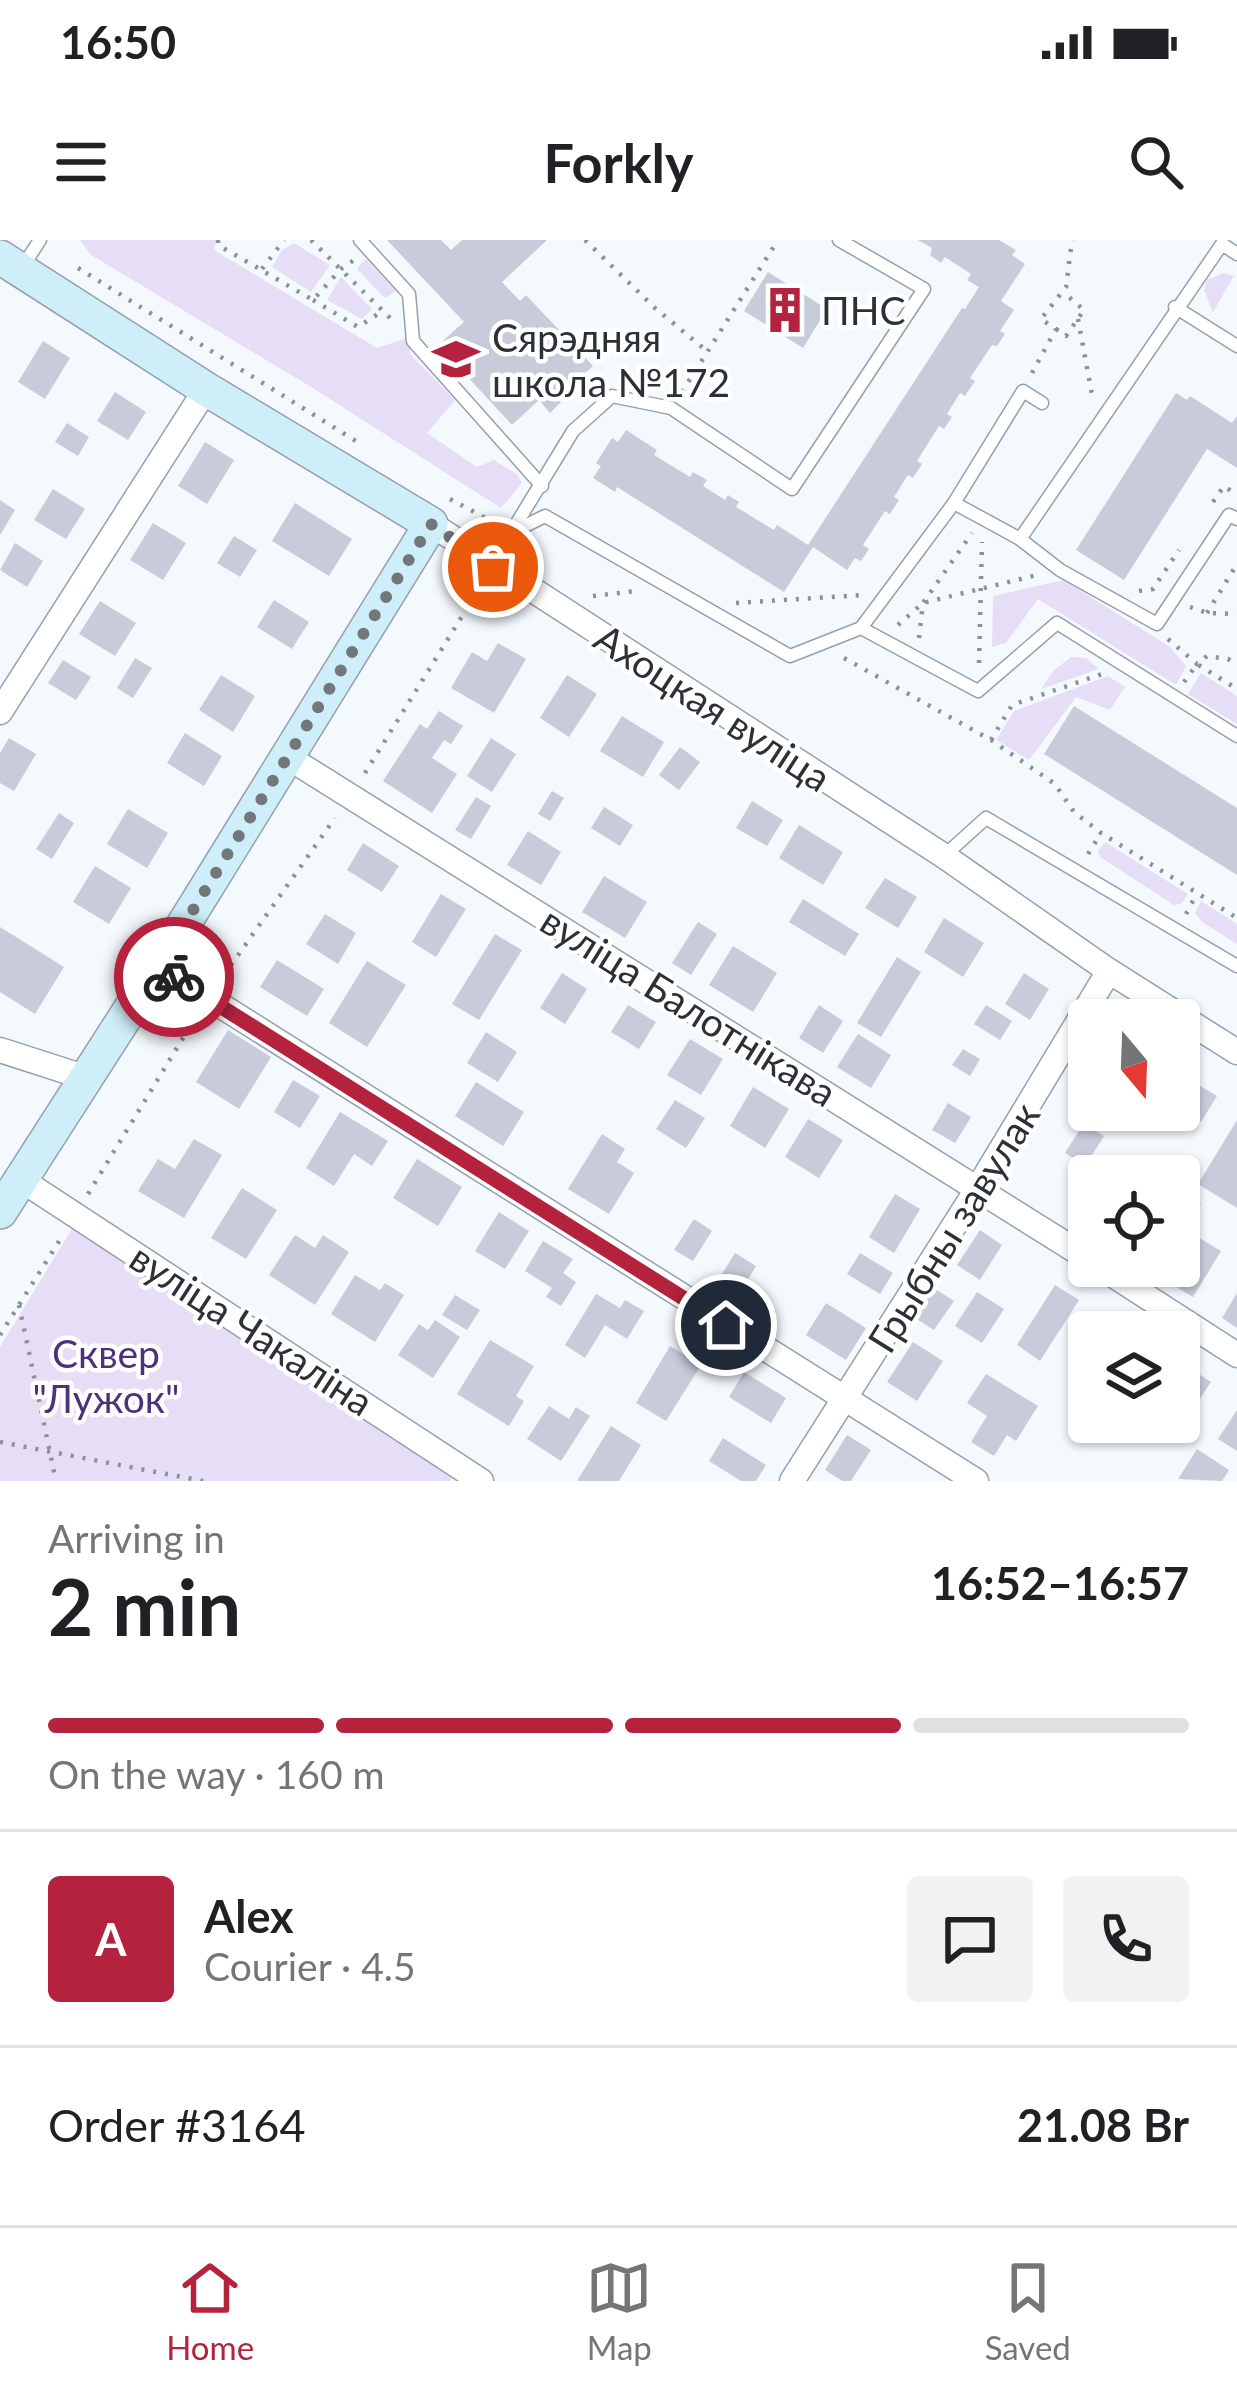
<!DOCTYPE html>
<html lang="en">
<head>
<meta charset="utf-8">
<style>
	body { margin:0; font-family:Lato,sans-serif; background:#f2f2f2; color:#202124; height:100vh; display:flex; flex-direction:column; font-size:45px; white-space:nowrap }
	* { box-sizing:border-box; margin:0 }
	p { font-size:39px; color:#757577 }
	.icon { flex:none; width:66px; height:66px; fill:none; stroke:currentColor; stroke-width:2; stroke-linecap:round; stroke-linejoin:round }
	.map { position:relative; height:1241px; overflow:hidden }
	.drawer { display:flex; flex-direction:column; background:#fff; flex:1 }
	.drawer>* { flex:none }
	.needle { width:78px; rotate:161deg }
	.buttons { position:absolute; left:1068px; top:759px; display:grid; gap:24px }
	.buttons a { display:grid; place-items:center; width:132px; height:132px; border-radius:12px; background:#fff; box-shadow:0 3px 9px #0004; font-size:60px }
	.pin { position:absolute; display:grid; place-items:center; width:102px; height:102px; color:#fff; margin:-51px; border:6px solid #fff; border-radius:50%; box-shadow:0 3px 12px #0007 }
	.courier { position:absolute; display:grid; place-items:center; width:120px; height:120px; margin:-60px; border:9px solid #b4223d; border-radius:50%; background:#fff; color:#222; box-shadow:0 3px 15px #0007 }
	.summary em { font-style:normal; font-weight:700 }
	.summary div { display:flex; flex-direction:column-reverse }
	.summary { display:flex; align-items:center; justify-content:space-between; height:204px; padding:0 48px }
	h1 { font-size:78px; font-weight:700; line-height:90px }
	.bar { display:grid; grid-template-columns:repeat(4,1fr); gap:18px 12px; align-content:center; height:144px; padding:0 48px }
	.bar i { height:15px; border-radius:9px; background:#e0e0e0 }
	.bar .current { background:#b4223d }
	.bar p { grid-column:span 4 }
	.line { display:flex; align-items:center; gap:30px; padding:0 48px; border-top:3px solid #e0e0e0 }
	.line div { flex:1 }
	.round { display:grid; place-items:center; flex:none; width:126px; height:126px; border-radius:12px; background:#f2f2f2 }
	.status { display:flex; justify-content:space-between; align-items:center; height:84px; padding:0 60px; background:#fff; direction:ltr }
	.status svg { height:33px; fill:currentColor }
	header { display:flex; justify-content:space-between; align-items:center; height:156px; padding:0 48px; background:#fff; font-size:54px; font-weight:700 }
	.dock { display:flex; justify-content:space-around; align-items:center; height:168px; border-top:3px solid #e0e0e0; background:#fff; font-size:33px; color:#757577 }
	.dock a { display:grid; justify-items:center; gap:6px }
	.dock .current { color:#b4223d }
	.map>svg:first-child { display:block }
	.green { fill:#e6def6 }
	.building { fill:#c8ccda }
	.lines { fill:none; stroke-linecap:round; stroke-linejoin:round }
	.lane-casing { stroke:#95a0ab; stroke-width:15 }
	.street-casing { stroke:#95a0ab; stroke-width:27 }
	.secondary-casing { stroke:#95a0ab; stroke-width:36 }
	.path { stroke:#8d9297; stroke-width:4.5; stroke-dasharray:3 9; stroke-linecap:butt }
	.lane { stroke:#fff; stroke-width:12 }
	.street { stroke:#fff; stroke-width:24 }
	.secondary { stroke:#ceeef9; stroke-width:33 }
	.done { stroke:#72777b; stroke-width:12; stroke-dasharray:0 21.6 }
	.route { stroke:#b4223d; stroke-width:15 }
	.labels { text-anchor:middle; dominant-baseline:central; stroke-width:9; stroke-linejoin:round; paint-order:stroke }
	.poi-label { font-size:39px; fill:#2c3135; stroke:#fff; text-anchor:start }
	.street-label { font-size:39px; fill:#2c3135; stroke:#fff }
	.park-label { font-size:39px; fill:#4e3179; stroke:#fff }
</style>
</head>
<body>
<div class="status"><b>16:50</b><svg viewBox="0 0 49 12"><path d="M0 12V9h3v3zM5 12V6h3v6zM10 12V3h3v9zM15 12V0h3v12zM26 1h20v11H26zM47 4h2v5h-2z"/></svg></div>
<header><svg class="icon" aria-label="menu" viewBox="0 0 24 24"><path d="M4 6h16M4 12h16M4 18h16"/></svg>Forkly<svg class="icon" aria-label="search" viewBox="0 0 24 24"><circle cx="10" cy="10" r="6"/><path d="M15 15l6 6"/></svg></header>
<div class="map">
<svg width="1237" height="1241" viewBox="0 0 1237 1241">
	<rect width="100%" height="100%" fill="#f4f9fe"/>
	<g class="green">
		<polygon points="80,0 216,0 214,10 377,108 407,98 411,115 455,160 427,193 477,227 494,220 518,235 522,243 501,268 311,147 91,15"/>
		<polygon points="294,3 330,25 311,52 272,27 282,10"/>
		<polygon points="366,19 396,51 385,58 357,29"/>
		<polygon points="1223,33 1234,36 1213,72 1204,50 1207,40"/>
		<polygon points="341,37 372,69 362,79 327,60"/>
		<polygon points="1064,340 1170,407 1186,426 1176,445 1038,359 1006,403 992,407 993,356"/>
		<polygon points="1071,417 1086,418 1099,429 1041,449 1054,430"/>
		<polygon points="1201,433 1237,456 1237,484 1188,454"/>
		<polygon points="1108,436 1125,447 1110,470 1076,457 1029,520 996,500 1014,471"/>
		<polygon points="1105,602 1188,654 1181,664 1174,665 1100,617 1098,611"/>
		<polygon points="1201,661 1237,684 1237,704 1202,682 1195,673"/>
		<polygon points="73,987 453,1236 450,1241 0,1241 0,1107"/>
	</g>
	<g class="building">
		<polygon points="387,0 441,0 451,10 462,0 547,0 502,42 520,61 526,55 593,126 557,159 561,162 550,173 539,160 512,185 438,105 464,82"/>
		<polygon points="918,0 999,0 1016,10 1012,15 1025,24 1001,61 1014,70 1000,91 1005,94 997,106 992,105 970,138 975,141 965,156 960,153 947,174 952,177 944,189 939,186 917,221 922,224 913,238 908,235 894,257 899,260 890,274 885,271 863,305 869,309 861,321 855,318 847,330 813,307 784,352 617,247 615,252 593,238 601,226 596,223 612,198 618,202 626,190 657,210 654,215 690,237 693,232 707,240 703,246 725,260 728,255 739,262 736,267 774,290 777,285 808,305 962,68 965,69 979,47 967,40 971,34 945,17 941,23 930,15 932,8"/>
		<polygon points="768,32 827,69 803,108 744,71"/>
		<polygon points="43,101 70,118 45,159 18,142"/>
		<polygon points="115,152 146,172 128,200 97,181"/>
		<polygon points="1176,153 1187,160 1190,156 1232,183 1237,176 1237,228 1207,209 1124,340 1076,310"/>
		<polygon points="67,183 89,197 78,216 55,202"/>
		<polygon points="205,202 234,220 207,264 178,246"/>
		<polygon points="53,249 85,269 66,299 34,280"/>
		<polygon points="0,260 15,270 0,295"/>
		<polygon points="295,263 352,299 329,336 272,301"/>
		<polygon points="153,283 186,303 163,340 130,320"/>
		<polygon points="234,296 257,310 240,337 217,323"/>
		<polygon points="15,303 43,321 27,347 0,330"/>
		<polygon points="274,360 309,382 292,409 257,387"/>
		<polygon points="100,361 136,383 115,416 79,394"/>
		<polygon points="498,403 526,419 494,473 451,448 472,412 487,421"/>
		<polygon points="135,418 152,428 133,458 117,448"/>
		<polygon points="63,420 91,437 76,460 48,443"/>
		<polygon points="221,435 255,456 233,492 199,470"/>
		<polygon points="567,435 597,454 569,497 540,478"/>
		<polygon points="1074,466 1237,568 1237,635 1044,514"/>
		<polygon points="439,471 463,486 451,504 444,500 432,518 457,534 432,573 383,541 420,484 427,489"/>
		<polygon points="622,476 664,502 643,537 600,511"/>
		<polygon points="185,493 222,516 204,546 167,523"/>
		<polygon points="9,498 36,514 14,551 0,543 0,513"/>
		<polygon points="491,498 516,514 492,552 467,536"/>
		<polygon points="680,507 700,522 679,550 659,535"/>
		<polygon points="552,551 564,558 550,581 538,574"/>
		<polygon points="476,557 491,566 471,599 455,590"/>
		<polygon points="752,561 783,580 767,606 736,588"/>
		<polygon points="604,567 633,585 620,606 591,588"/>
		<polygon points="128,569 168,593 147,628 107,604"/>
		<polygon points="59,573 74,583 52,619 36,609"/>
		<polygon points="799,585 843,612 823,645 779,618"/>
		<polygon points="528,591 561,612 541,645 507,625"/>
		<polygon points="363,603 399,626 382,652 347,630"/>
		<polygon points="95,626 131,648 109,684 73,662"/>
		<polygon points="604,636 647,662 625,698 582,672"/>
		<polygon points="885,638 917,657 898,688 865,668"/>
		<polygon points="441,654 466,669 436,717 412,702"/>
		<polygon points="803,659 859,694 845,716 789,682"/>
		<polygon points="325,674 356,693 338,724 306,704"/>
		<polygon points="944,678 984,703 963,737 924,712"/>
		<polygon points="698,682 717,694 691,735 672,723"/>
		<polygon points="0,687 64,727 35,774 0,752"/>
		<polygon points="495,694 522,710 479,780 452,764"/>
		<polygon points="733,706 777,733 753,772 709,745"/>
		<polygon points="897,717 921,732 881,797 857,783"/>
		<polygon points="277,720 324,749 307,776 260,747"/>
		<polygon points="367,721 406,745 367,807 329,783"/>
		<polygon points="562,733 587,749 565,784 540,768"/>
		<polygon points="1024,733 1049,749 1030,780 1005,764"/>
		<polygon points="628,765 656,782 639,809 611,792"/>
		<polygon points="819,765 843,781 823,813 799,798"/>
		<polygon points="986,765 1012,781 1000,800 974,784"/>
		<polygon points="228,790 271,817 239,869 196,842"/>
		<polygon points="486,792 517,812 498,842 467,823"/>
		<polygon points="858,794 891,815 871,848 837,827"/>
		<polygon points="690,799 723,819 701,855 667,835"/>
		<polygon points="963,809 980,819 970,836 952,825"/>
		<polygon points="1082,822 1089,826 1089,846 1073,837"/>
		<polygon points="293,840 320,856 300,888 274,872"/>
		<polygon points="1192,841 1217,856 1201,882 1179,869 1179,861"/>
		<polygon points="476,842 524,872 503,906 455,876"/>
		<polygon points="753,847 789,869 765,908 730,886"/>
		<polygon points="675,860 705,878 686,908 656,889"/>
		<polygon points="948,863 971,877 955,903 932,890"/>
		<polygon points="340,872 388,901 372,926 354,914 334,946 306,928"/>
		<polygon points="808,879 843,900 819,938 785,917"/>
		<polygon points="1237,880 1237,968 1198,944"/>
		<polygon points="1084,883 1104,896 1085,926 1065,913"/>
		<polygon points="602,894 625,909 617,922 634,933 609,974 568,949"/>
		<polygon points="194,899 222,915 184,978 138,951 158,919 175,929"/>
		<polygon points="417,919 462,947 438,986 393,958"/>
		<polygon points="242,948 277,970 246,1019 211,998"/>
		<polygon points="1179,949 1201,963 1193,976 1179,967"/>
		<polygon points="895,954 920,969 894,1013 869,997"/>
		<polygon points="499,972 529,991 505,1029 475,1011"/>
		<polygon points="694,979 712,991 693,1021 674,1010"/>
		<polygon points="1179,986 1221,1011 1193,1057 1151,1032 1155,1026 1179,1026"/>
		<polygon points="980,990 1002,1005 980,1040 957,1025"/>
		<polygon points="295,995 315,1008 323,995 349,1012 315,1065 269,1035"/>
		<polygon points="543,1001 573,1019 563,1033 576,1042 561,1066 546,1057 552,1048 525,1031"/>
		<polygon points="735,1013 756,1026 739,1055 717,1042"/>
		<polygon points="860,1013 893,1033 880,1054 847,1034"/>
		<polygon points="355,1035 380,1050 385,1043 404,1055 375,1102 331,1074"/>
		<polygon points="926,1043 954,1061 934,1090 907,1073"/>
		<polygon points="1055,1045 1079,1060 1040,1121 1017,1105"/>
		<polygon points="977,1052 1004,1069 982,1103 955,1086"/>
		<polygon points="1237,1053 1237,1088 1222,1078"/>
		<polygon points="596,1054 620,1068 625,1060 644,1071 627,1099 605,1085 585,1118 565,1105"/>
		<polygon points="455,1055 480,1070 467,1090 442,1075"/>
		<polygon points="826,1063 866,1088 846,1120 806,1095"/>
		<polygon points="435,1080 460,1097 433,1138 398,1115 419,1084 428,1090"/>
		<polygon points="1112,1080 1132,1092 1104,1092"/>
		<polygon points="490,1100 534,1126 516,1156 524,1161 509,1186 457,1154"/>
		<polygon points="913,1102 943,1121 917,1161 887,1142"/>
		<polygon points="670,1106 701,1125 666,1181 636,1163"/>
		<polygon points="1179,1121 1211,1142 1189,1175 1179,1169"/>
		<polygon points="744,1132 786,1158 771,1183 729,1157"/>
		<polygon points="986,1134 1038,1166 1016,1201 1007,1195 994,1216 971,1202 987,1176 967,1163"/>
		<polygon points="549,1166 569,1179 576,1167 590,1176 561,1221 527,1199"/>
		<polygon points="1237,1170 1237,1211 1218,1199"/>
		<polygon points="611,1186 641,1205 619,1241 577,1241"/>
		<polygon points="847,1195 871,1210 851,1241 842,1241 825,1230"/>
		<polygon points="723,1198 766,1225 756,1241 741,1241 709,1221"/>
		<polygon points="1197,1209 1229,1230 1222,1241 1178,1239"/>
	</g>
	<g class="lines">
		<defs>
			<g id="lane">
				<polyline points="360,0 409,54 413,101 542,246"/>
				<polyline points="1237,14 1222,4 1020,299 1060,330 1157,384 1229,275 1237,279"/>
				<polyline points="21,29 40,0"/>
				<polyline points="1175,67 1237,106"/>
				<polyline points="954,263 1020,299"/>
				<polyline points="512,291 573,191 612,156 671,168 792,249 924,49 839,0"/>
				<polyline points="482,316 509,294 545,276 790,416 861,388 978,451 1057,383 1237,496"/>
				<polyline points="861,388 954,263 1023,151 1042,163"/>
				<polyline points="945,615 986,578 1237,726"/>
			</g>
			<g id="street">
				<polyline points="431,284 944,616 1109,731 1237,812"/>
				<polyline points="0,472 206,149"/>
				<polyline points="286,516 1089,1019"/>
				<polyline points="158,726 976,1241"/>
				<polyline points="0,810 84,837"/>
				<polyline points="20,939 481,1241"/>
				<polyline points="1099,1026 1237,1115"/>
				<polyline points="792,1241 978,948 1109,731"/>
			</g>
			<polyline id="secondary" points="0,17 206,149 431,284 158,726 0,972"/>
		</defs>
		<use href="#lane" class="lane-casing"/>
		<use href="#street" class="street-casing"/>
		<use href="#secondary" class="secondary-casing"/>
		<g class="path">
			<polyline points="218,0 218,5 313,60 341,29 354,20"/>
			<polyline points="311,0 392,80"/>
			<polyline points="585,0 655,68 708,112"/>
			<polyline points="78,28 359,203"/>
			<polyline points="262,29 284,0"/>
			<polyline points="313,60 358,87 384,70"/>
			<polyline points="1078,79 1093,160"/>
			<polyline points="1056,89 1066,96 1084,70 1063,52"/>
			<polyline points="1032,133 1056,89 1041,79 1066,47 1072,0"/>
			<polyline points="682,152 778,0"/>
			<polyline points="450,259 493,282"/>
			<polyline points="1213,262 1224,246 1237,255"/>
			<polyline points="1139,351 1153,349 1179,310"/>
			<polyline points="593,356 636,351"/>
			<polyline points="736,363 862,355"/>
			<polyline points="1190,367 1207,373 1237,374"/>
			<polyline points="1207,373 1237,324"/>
			<polyline points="898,385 923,363 1037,335"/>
			<polyline points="919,398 923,363 972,293"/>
			<polyline points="1168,399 1197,424 1207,416 1228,419 1237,425"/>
			<polyline points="844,418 991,500 1055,544 1074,572 1101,593 1237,678"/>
			<polyline points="979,423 982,302"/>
			<polyline points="1184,442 1197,424 1237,449"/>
			<polyline points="991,500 1012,465 1102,434"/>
			<polyline points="365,533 482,344"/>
			<polyline points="1088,614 1101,593"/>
			<polyline points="1186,674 1197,653"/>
			<polyline points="224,735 335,578"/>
			<polyline points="88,954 194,780"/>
			<polyline points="19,1065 56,1241"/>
			<polyline points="0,1095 63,995"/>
			<polyline points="0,1202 203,1241"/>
		</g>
		<use href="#lane" class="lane"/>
		<use href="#street" class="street"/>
		<use href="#secondary" class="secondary"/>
	</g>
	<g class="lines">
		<polyline class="done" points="174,737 158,727 431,284 493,327"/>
		<polyline class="route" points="174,737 726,1085"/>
	</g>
	<defs>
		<symbol id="building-bare" viewBox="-9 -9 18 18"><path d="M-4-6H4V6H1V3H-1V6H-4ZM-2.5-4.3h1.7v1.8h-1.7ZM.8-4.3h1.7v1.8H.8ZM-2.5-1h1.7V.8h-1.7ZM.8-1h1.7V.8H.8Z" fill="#b4223d" stroke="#fff" stroke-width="2.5" paint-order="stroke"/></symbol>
		<symbol id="school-bare" viewBox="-9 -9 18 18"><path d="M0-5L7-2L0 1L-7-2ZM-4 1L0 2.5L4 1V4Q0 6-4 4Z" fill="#b4223d" stroke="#fff" stroke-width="2.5" paint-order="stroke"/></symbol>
	</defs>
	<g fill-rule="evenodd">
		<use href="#building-bare" x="752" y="37" width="66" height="66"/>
		<use href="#school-bare" x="423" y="86" width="66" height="66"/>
	</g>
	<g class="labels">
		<g class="poi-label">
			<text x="821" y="70">ПНС</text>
			<text x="492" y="97">Сярэдняя<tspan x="492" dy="45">школа №172</tspan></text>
		</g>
		<g class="street-label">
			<text transform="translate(713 467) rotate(33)">Ахоцкая вуліца</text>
			<text transform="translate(689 766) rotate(32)">вуліца Балотнікава</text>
			<text transform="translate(953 987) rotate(-58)">Грыбны завулак</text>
			<text transform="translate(252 1089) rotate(33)">вуліца Чакаліна</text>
		</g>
		<g class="park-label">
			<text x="106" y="1113">Сквер<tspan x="106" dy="45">"Лужок"</tspan></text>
		</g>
	</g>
</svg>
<div class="buttons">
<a><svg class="needle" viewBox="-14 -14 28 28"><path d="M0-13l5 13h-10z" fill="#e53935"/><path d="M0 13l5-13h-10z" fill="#757577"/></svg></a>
<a><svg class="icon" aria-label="locate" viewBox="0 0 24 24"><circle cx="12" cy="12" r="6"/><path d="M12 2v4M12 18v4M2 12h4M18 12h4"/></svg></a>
<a><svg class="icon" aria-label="layers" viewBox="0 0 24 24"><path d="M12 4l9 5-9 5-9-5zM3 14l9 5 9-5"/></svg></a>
</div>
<div class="pin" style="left:493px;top:327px;background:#ea580c"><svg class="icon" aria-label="bag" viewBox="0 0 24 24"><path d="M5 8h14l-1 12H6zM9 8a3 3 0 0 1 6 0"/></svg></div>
<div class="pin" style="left:726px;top:1085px;background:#1f2937"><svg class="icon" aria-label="home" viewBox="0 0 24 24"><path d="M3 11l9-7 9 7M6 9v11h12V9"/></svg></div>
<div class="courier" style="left:174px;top:737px"><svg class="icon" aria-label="bike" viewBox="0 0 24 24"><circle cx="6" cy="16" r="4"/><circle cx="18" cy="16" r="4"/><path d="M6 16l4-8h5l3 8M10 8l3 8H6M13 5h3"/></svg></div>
</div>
<section class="drawer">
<div class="summary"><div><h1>2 min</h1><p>Arriving in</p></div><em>16:52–16:57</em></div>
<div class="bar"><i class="current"></i><i class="current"></i><i class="current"></i><i></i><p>On the way · 160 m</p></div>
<div class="line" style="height:216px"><b class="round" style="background:#b4223d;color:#fff">A</b><div><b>Alex</b><p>Courier · 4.5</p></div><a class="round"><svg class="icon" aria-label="chat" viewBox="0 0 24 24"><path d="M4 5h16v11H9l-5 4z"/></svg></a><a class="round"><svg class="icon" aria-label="phone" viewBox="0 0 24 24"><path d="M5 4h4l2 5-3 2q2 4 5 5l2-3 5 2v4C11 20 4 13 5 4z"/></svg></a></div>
<div class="line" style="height:156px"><div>Order #3164</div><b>21.08 Br</b></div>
</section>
<nav class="dock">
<a class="current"><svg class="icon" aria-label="home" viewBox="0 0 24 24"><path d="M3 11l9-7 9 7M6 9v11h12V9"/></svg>Home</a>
<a><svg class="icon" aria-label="map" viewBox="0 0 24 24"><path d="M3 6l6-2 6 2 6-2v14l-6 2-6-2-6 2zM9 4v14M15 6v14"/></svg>Map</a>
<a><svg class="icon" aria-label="saved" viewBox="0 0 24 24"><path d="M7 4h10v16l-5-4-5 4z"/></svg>Saved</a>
</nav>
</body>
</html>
